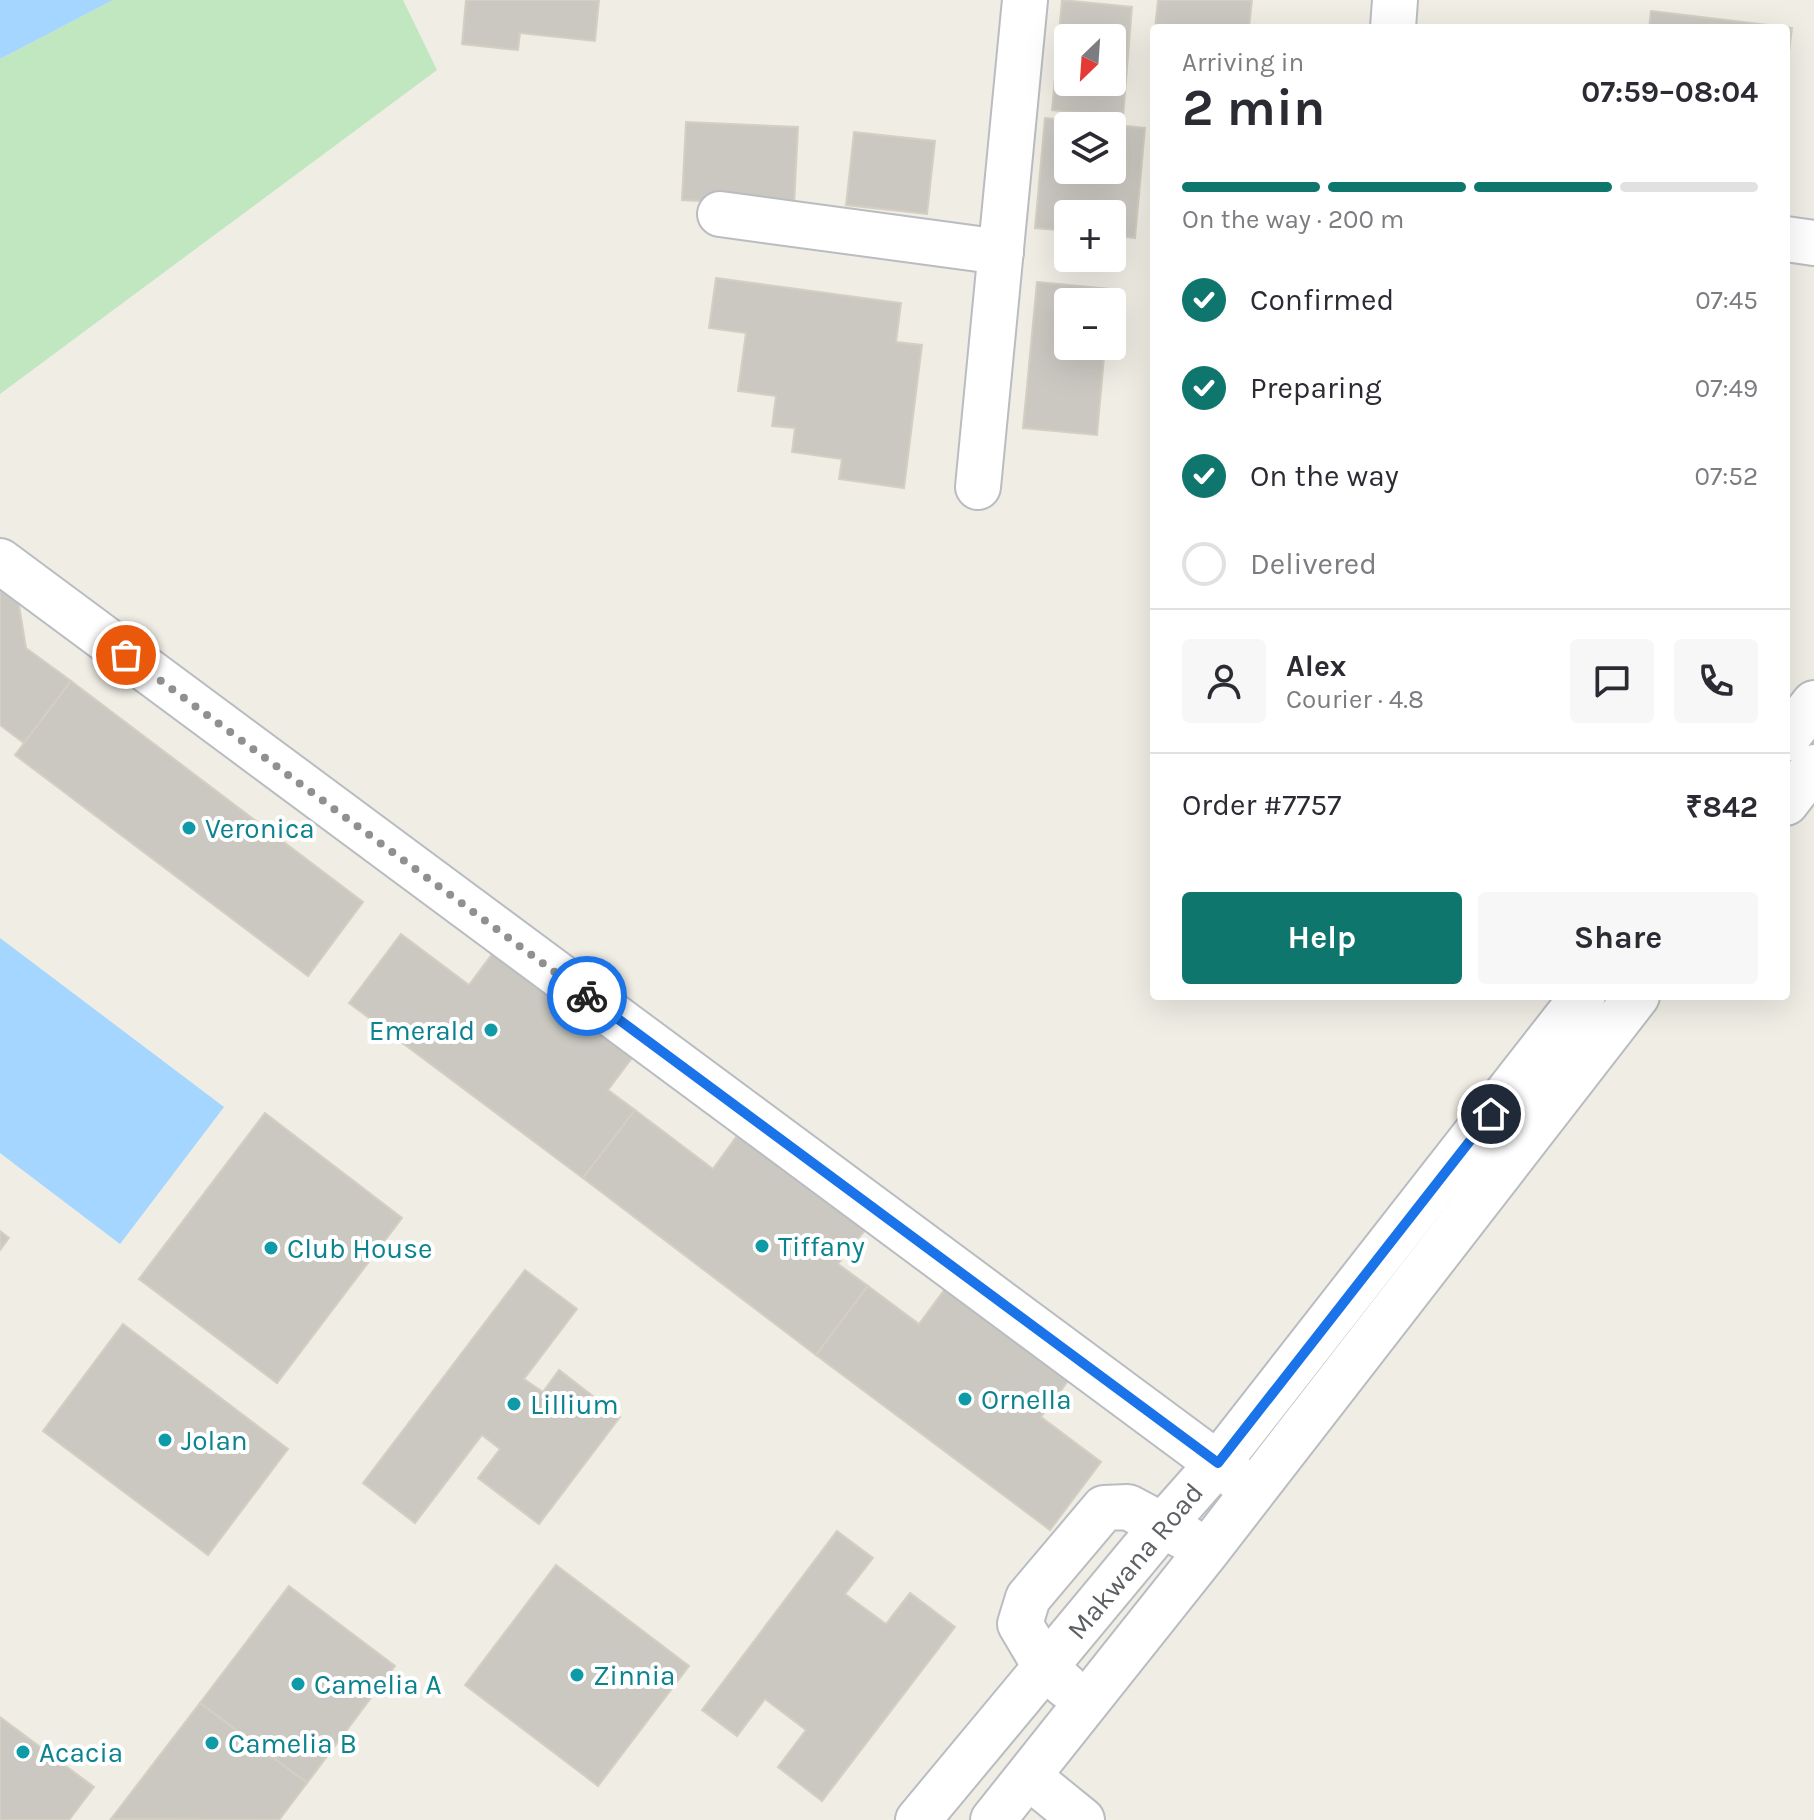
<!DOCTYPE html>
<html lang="en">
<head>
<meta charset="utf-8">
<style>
	body { margin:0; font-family:Karla,sans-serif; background:#f7f7f7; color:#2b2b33; height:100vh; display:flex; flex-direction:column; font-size:30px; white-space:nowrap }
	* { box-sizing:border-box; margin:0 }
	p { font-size:26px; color:#7c7c81 }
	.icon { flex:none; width:44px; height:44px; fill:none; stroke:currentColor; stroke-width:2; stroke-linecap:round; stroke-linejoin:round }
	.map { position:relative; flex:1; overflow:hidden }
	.details { position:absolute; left:1150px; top:24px; width:640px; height:976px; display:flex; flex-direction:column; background:#fff; border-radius:8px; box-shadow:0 8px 32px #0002 }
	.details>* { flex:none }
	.needle { width:52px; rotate:205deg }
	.controls { position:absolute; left:1054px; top:24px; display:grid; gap:16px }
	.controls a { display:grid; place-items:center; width:72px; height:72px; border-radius:8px; background:#fff; box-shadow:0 8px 32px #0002; font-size:40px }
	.pin { position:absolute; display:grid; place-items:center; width:68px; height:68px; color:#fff; margin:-34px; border:4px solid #fff; border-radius:50%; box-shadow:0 2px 8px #0007 }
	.courier { position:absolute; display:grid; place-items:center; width:80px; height:80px; margin:-40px; border:6px solid #1a73e8; border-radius:50%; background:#fff; color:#222; box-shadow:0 2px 10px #0007 }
	.head em { font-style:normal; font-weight:700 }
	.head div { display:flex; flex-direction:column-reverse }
	.head { display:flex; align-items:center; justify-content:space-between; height:136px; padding:0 32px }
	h1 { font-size:52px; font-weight:700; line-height:60px }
	.bar { display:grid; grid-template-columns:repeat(4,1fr); gap:12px 8px; align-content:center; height:96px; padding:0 32px }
	.bar i { height:10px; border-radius:6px; background:#e1e1e2 }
	.bar .active { background:#0f766e }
	.bar p { grid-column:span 4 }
	.line { display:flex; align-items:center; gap:20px; padding:0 32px; border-top:2px solid #e1e1e2 }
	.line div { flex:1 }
	.round { display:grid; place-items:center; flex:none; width:84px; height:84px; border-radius:8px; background:#f7f7f7 }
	ol { padding:0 32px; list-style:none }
	li { display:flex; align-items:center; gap:24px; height:88px }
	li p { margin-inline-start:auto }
	li .icon { padding:8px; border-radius:50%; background:#0f766e; color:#fff; stroke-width:4 }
	li:last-child { color:#7c7c81 }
	li i { width:44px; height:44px; border:4px solid #e1e1e2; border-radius:50% }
	.action { display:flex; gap:16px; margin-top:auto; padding:16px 32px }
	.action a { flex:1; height:92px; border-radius:8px; background:#0f766e; color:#fff; font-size:32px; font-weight:700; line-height:92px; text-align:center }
	.action a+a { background:#f7f7f7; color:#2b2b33 }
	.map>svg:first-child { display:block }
	.green { fill:#c0e7c0 }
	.water { fill:#a4d6ff }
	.building { fill:#cac8c1; stroke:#d4cfc2; stroke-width:2; fill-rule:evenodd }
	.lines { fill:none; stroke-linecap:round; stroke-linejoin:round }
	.minor-casing { stroke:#b9bcc1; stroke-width:48 }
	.minor { stroke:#fff; stroke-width:44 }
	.done { stroke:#8f9191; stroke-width:8; stroke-dasharray:0 14.4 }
	.route { stroke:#1a73e8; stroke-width:10 }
	.culture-dot { fill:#0f9aa8; stroke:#fff; stroke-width:3 }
	.labels { text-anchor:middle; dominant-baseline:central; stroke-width:8; stroke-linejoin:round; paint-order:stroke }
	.culture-label { font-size:28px; fill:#0d838f; stroke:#fff; text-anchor:start }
	.street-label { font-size:28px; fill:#5c6065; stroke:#fff }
</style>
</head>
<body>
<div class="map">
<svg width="1814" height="1820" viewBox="0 0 1814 1820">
	<rect width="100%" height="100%" fill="#efede4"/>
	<polygon class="green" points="113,0 403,0 437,70 0,394 0,59"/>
	<g class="water">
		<polygon points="0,0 113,0 0,59"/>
		<polygon points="0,938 224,1107 120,1244 0,1153"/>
	</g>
	<g class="building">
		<polygon points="466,0 599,0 595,41 520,33 518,50 462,44"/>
		<path d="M1062,0L1132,7L1123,117L1052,110ZM1068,38H1112V82H1068Z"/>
		<polygon points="1158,0 1252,0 1249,28 1155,28"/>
		<polygon points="1651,11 1792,28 1786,75 1786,28 1649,28"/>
		<path d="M1045,118L1145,128L1135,238L1112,235V214H1068V231L1035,228ZM1068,126H1112V170H1068Z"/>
		<polygon points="686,122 798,127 794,206 682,200"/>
		<polygon points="854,132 935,141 927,214 846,205"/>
		<polygon points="716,278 901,303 896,342 922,345 904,488 839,479 842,459 792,452 795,428 772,426 776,396 738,391 746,333 709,328"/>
		<polygon points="1037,282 1110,289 1109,302 1068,302 1068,346 1105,346 1097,435 1023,428"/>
		<polygon points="16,587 26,648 71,681 24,743 0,725 0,589"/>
		<polygon points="71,681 363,902 308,976 15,755"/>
		<polygon points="401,934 469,985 493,953 632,1058 608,1090 635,1110 583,1178 349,1003"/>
		<polygon points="635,1110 713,1169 739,1133 866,1229 838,1264 868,1286 816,1355 583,1178"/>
		<polygon points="265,1113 402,1218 277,1383 139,1279"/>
		<polygon points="0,1231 9,1238 0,1250"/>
		<polygon points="525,1270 577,1309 524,1379 543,1392 559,1370 620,1417 539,1524 478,1478 500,1449 482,1435 415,1523 363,1483"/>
		<polygon points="868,1286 919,1324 945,1289 1068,1381 1041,1417 1101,1462 1050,1530 816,1355"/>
		<polygon points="123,1324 288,1449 208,1555 43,1431"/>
		<polygon points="837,1531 873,1558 845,1594 886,1624 910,1593 955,1627 822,1801 778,1767 806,1730 765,1699 737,1736 702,1710"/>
		<polygon points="556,1565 689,1666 598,1786 465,1685"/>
		<polygon points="289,1586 395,1666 307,1783 200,1703"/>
		<polygon points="200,1703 307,1783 279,1820 111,1819"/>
		<polygon points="0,1717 94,1787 69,1820 0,1820"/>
	</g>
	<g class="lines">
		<defs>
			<g id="minor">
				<polyline points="1393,28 1395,0"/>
				<polyline points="720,214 1001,252"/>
				<polyline points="1786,239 1814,243"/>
				<polyline points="978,487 1025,0"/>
				<polyline points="0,561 1253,1490"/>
				<polyline points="1786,739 1814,703"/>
				<polyline points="1786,803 1814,767"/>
				<polyline points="1066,1686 1046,1668 1020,1624 1028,1598 1104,1508 1128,1507 1188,1539"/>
				<polyline points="1029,1777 1082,1820"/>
				<polyline points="918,1820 1164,1524 1218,1463 1583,996"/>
				<polyline points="993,1820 1207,1551 1637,996"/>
			</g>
		</defs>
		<use href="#minor" class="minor-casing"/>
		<use href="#minor" class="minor"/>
	</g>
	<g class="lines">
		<polyline class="done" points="126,655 587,996"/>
		<polyline class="route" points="587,996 1218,1463 1491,1114"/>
	</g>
	<g class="culture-dot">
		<circle cx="189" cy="828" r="8"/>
		<circle cx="491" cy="1030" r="8"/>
		<circle cx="762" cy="1246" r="8"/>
		<circle cx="271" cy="1248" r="8"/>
		<circle cx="965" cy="1399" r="8"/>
		<circle cx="514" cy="1404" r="8"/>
		<circle cx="165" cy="1440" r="8"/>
		<circle cx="577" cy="1675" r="8"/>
		<circle cx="298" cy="1684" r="8"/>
		<circle cx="212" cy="1743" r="8"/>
		<circle cx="23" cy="1752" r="8"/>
	</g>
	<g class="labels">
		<g class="culture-label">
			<text x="205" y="828">Veronica</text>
			<text x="475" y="1030" text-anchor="end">Emerald</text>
			<text x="778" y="1246">Tiffany</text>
			<text x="287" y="1248">Club House</text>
			<text x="981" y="1399">Ornella</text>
			<text x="530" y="1404">Lillium</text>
			<text x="181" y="1440">Jolan</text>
			<text x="593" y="1675">Zinnia</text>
			<text x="314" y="1684">Camelia A</text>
			<text x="228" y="1743">Camelia B</text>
			<text x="39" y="1752">Acacia</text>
		</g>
		<g class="street-label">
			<text transform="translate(1135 1561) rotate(-50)">Makwana Road</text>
		</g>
	</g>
</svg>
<div class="controls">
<a><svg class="needle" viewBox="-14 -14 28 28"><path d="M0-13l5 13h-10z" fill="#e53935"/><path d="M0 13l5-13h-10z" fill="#7c7c81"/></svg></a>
<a><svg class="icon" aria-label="layers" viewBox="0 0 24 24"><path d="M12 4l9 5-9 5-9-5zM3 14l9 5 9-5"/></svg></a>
<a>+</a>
<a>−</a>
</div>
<div class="pin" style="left:126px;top:655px;background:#ea580c"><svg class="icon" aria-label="bag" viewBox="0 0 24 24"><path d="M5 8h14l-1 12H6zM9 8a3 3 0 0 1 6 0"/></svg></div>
<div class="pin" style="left:1491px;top:1114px;background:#1f2937"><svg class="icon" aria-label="home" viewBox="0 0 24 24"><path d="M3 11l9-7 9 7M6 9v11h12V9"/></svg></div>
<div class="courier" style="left:587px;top:996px"><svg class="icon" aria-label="bike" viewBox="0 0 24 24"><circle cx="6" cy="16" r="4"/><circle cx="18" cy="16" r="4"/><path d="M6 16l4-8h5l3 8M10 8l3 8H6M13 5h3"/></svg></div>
<section class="details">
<div class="head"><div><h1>2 min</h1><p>Arriving in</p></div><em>07:59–08:04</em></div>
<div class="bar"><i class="active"></i><i class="active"></i><i class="active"></i><i></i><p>On the way · 200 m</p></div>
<ol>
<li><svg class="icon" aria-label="check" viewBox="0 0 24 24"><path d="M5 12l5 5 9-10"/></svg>Confirmed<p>07:45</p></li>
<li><svg class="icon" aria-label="check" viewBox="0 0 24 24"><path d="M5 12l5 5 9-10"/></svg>Preparing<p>07:49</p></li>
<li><svg class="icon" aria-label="check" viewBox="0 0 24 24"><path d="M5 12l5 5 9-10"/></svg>On the way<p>07:52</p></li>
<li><i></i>Delivered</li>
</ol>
<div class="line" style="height:144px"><a class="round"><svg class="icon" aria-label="person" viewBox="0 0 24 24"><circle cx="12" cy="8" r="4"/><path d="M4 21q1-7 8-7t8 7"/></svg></a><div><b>Alex</b><p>Courier · 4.8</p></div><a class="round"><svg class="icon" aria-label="chat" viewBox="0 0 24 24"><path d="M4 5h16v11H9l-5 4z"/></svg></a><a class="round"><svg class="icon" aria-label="phone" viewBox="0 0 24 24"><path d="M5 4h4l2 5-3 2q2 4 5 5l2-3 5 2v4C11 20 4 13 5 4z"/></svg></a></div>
<div class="line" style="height:104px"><div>Order #7757</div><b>₹842</b></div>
<div class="action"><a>Help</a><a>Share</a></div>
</section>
</div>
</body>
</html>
